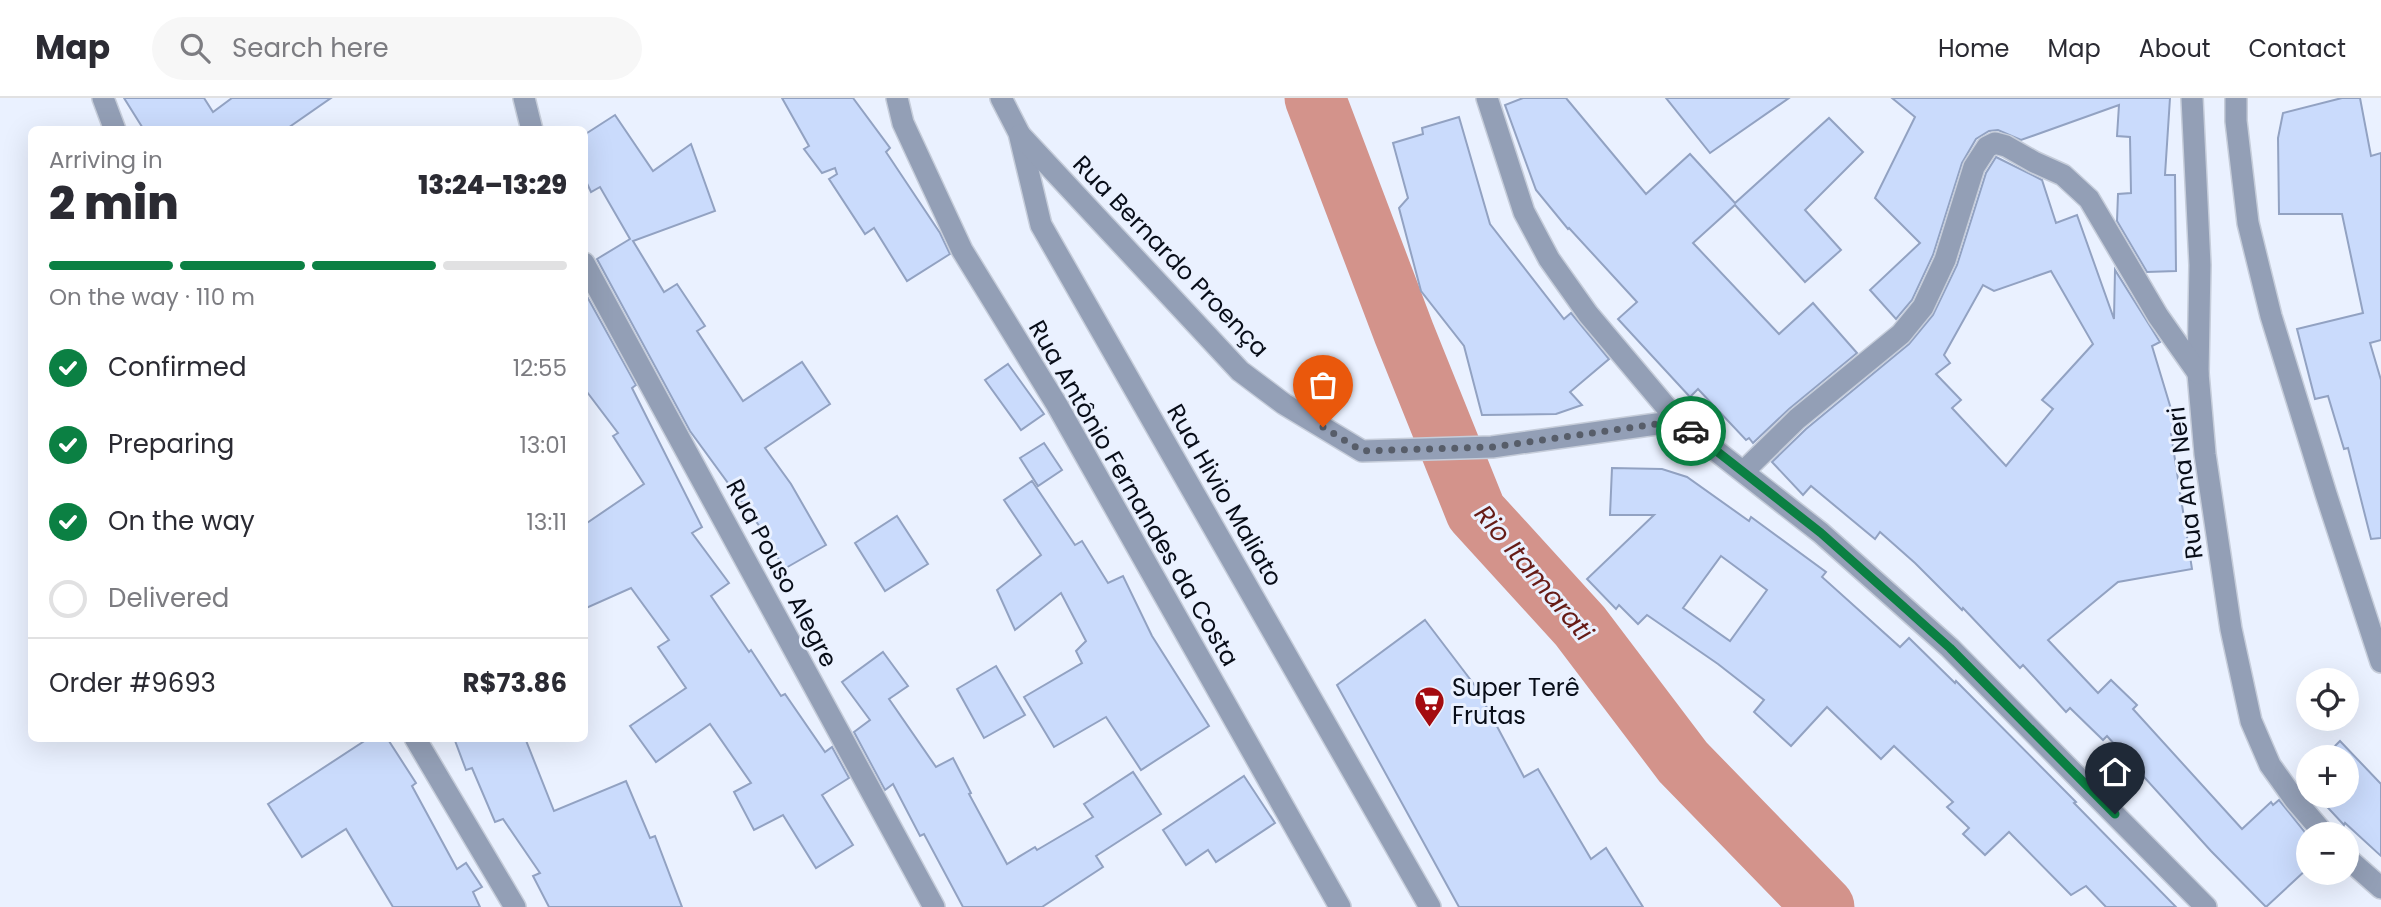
<!DOCTYPE html>
<html lang="en">
<head>
<meta charset="utf-8">
<style>
	body { margin:0; font-family:Poppins,sans-serif; background:#f7f7f7; color:#2b2b33; height:100vh; display:flex; flex-direction:column; font-size:26px; white-space:nowrap }
	* { box-sizing:border-box; margin:0 }
	p { font-size:23px; color:#7c7c81 }
	.icon { flex:none; width:38px; height:38px; fill:none; stroke:currentColor; stroke-width:2; stroke-linecap:round; stroke-linejoin:round }
	.map { position:relative; flex:1; overflow:hidden }
	.details { position:absolute; left:28px; top:28px; width:560px; height:616px; display:flex; flex-direction:column; background:#fff; border-radius:10px; box-shadow:0 7px 28px #0002 }
	.details>* { flex:none }
	.controls { position:absolute; left:2296px; top:570px; display:grid; gap:14px }
	.controls a { display:grid; place-items:center; width:63px; height:63px; border-radius:50%; background:#fff; box-shadow:0 7px 28px #0002; font-size:35px }
	.pin { position:absolute; display:grid; place-items:center; width:60px; height:60px; color:#fff; margin:-72px -30px; border-radius:50% 50% 50% 0; rotate:-45deg; box-shadow:0 0 7px #0007 }
	.pin .icon { rotate:45deg }
	.courier { position:absolute; display:grid; place-items:center; width:70px; height:70px; margin:-35px; border:5px solid #0b8043; border-radius:50%; background:#fff; color:#222; box-shadow:0 2px 9px #0007 }
	.head em { font-style:normal; font-weight:800 }
	.head div { display:flex; flex-direction:column-reverse }
	.head { display:flex; align-items:center; justify-content:space-between; height:119px; padding:0 21px }
	h1 { font-size:46px; font-weight:800; line-height:52px }
	.bar { display:grid; grid-template-columns:repeat(4,1fr); gap:10px 7px; align-content:center; height:84px; padding:0 21px }
	.bar i { height:9px; border-radius:5px; background:#e1e1e2 }
	.bar .active { background:#0b8043 }
	.bar p { grid-column:span 4 }
	.line { display:flex; align-items:center; gap:18px; padding:0 21px; border-top:2px solid #e1e1e2 }
	.line div { flex:1 }
	ol { padding:0 21px; list-style:none }
	li { display:flex; align-items:center; gap:21px; height:77px }
	li p { margin-inline-start:auto }
	li .icon { padding:7px; border-radius:50%; background:#0b8043; color:#fff; stroke-width:4 }
	li:last-child { color:#7c7c81 }
	li i { width:38px; height:38px; border:4px solid #e1e1e2; border-radius:50% }
	header { display:flex; align-items:center; gap:42px; box-sizing:border-box; height:98px; padding:0 35px; background:#fff; border-bottom:2px solid #e1e1e2 }
	header strong { font-size:33px }
	nav { display:flex; gap:38px; margin-inline-start:auto; font-size:24px }
	.search { width:490px; height:63px; background:#f7f7f7; display:flex; align-items:center; gap:18px; box-sizing:border-box; padding:0 24px; border-radius:38px; color:#7c7c81; font-size:26px }
	.map>svg:first-child { display:block }
	.lines { fill:none; stroke-linecap:round; stroke-linejoin:round }
	.river { stroke:#d3938b; stroke-width:61 }
	.building { fill:#cadbfc; stroke:#92a2c2; stroke-width:2; fill-rule:evenodd }
	.minor-casing { stroke:#c6cdda; stroke-width:24 }
	.minor { stroke:#939fb6; stroke-width:21 }
	.done { stroke:#575d69; stroke-width:7; stroke-dasharray:0 12.6 }
	.route { stroke:#0b8043; stroke-width:9 }
	.labels { text-anchor:middle; dominant-baseline:central; stroke-width:6; stroke-linejoin:round; paint-order:stroke }
	.street-label { font-size:24px; fill:#080d18; stroke:#eaf1ff }
	.poi-label { font-size:24px; fill:#080d18; stroke:#eaf1ff; text-anchor:start }
	.water-label { font-size:26px; font-style:italic; fill:#661b16; stroke:#eaf1ff }
</style>
</head>
<body>
<header>
<strong>Map</strong>
<div class="search"><svg class="icon" aria-label="search" viewBox="0 0 24 24"><circle cx="10" cy="10" r="6"/><path d="M15 15l6 6"/></svg>Search here</div>
<nav><a>Home</a><a>Map</a><a>About</a><a>Contact</a></nav>
</header>
<div class="map">
<svg width="2381" height="809" viewBox="0 0 2381 809">
	<rect width="100%" height="100%" fill="#eaf1ff"/>
	<g class="lines">
		<polyline class="river" points="1315,0 1404,235 1476,414 1580,528 1683,664 1824,809"/>
	</g>
	<g class="building">
		<polygon points="124,0 204,0 213,14 232,0 331,0 285,32 144,32"/>
		<polygon points="782,0 853,0 890,50 886,54 940,135 950,156 907,183 874,130 865,136 829,81 837,76 835,70 822,75 804,51 809,48"/>
		<polygon points="1523,0 1566,0 1646,96 1690,56 1735,105 1829,20 1863,54 1805,112 1841,152 1805,184 1735,107 1693,145 1779,236 1813,205 1857,255 1789,311 1753,345 1749,340 1746,342 1698,291 1690,299 1618,221 1637,204 1569,130 1568,131 1536,92 1505,7"/>
		<polygon points="1666,0 1789,0 1710,55"/>
		<polygon points="1892,0 2170,0 2165,77 2175,77 2176,173 2147,174 2117,123 2118,96 2131,95 2130,39 2117,38 2119,7 2021,42 1998,32 1989,33 1976,41 1962,65 1933,157 1912,202 1896,221 1870,192 1920,145 1875,100 1915,19"/>
		<polygon points="2342,0 2360,0 2371,58 2381,55 2381,242 2370,245 2381,282 2381,440 2371,441 2348,350 2344,351 2328,298 2315,301 2297,231 2363,215 2342,116 2279,116 2278,40 2283,15"/>
		<polygon points="615,17 653,73 691,46 715,113 633,143 664,194 677,186 705,228 697,233 743,303 802,264 830,306 765,350 791,386 826,447 784,471 763,433 690,333 597,161 630,141 600,89 591,94 584,79 584,37"/>
		<polygon points="1459,19 1490,126 1564,221 1571,215 1609,261 1570,294 1582,307 1556,316 1482,317 1464,248 1421,193 1399,110 1408,100 1393,45 1423,36 1422,30"/>
		<path d="M1996,59L2042,82L2056,125L2077,117L2114,221L2115,172L2160,244L2152,248L2178,334L2171,336L2192,471L2118,484L2048,542L2098,595L2111,582L2137,607L2133,611L2242,731L2271,704L2273,707L2279,702L2308,738V770L2266,809L2211,753L2107,638L2103,642L2070,610L2066,614L2023,567L2020,570L1963,510L1962,512L1915,465L1880,434L1875,441L1811,388L1803,397L1772,364L1806,331L1909,246L1933,217L1957,167L1986,75ZM2051,173L2093,246L2042,302L2053,311L2006,368L1952,310L1961,302L1936,276L1950,265L1944,257L1983,187L1994,193Z"/>
		<polygon points="584,193 636,287 632,290 702,429 692,435 729,485 711,498 749,554 751,552 781,598 785,596 825,654 832,649 849,680 822,697 853,747 816,770 783,717 754,732 734,694 751,685 710,626 656,664 630,628 686,590 658,549 669,542 631,490 584,511 584,427 644,386 613,338 618,335 584,290"/>
		<polygon points="1008,266 1044,316 1021,332 985,282"/>
		<polygon points="1044,345 1062,372 1038,388 1020,360"/>
		<path d="M1612,370L1662,371L1687,379L1749,423L1751,419L1826,474L1822,479L1900,549L1909,540L1955,585L1956,583L2076,704L2074,705L2176,809H2106L2086,788L2071,797L2009,734L1985,757L1963,736L1969,730L1947,709L1953,704L1894,648L1881,661L1827,609L1791,648L1754,614L1764,602L1718,566L1647,517L1638,526L1619,507L1616,511L1587,481L1654,417H1610ZM1721,458L1767,492L1730,543L1683,510Z"/>
		<polygon points="1032,383 1075,447 1082,443 1108,485 1123,478 1152,538 1209,628 1141,672 1106,619 1054,649 1024,599 1082,565 1076,553 1086,543 1061,495 1015,532 997,492 1041,457 1004,402"/>
		<polygon points="897,418 928,466 885,493 855,445"/>
		<polygon points="1425,522 1476,589 1524,679 1538,671 1591,761 1606,750 1643,809 1459,809 1337,587"/>
		<polygon points="883,554 908,588 889,601 936,669 953,660 971,695 969,696 1007,766 1035,749 1037,752 1093,719 1084,706 1133,674 1161,716 1096,758 1103,769 1042,809 963,809 924,736 920,738 893,686 885,692 854,634 870,622 842,584"/>
		<polygon points="996,568 1025,617 984,640 957,591"/>
		<polygon points="369,640 387,640 416,685 412,688 457,771 466,765 482,789 473,794 480,809 393,809 346,731 302,759 268,706"/>
		<polygon points="454,640 525,640 554,713 626,683 650,740 655,738 682,809 549,809 533,778 540,775 503,721 495,724 472,670 466,672"/>
		<polygon points="2340,643 2381,686 2381,758 2345,725 2344,727 2317,698 2347,698 2347,660 2323,660"/>
		<polygon points="1244,678 1275,725 1216,764 1208,752 1186,767 1163,732"/>
	</g>
	<g class="lines">
		<defs>
			<g id="minor">
				<polyline points="103,0 115,32"/>
				<polyline points="524,0 532,32"/>
				<polyline points="897,0 903,25 962,152 1057,307 1340,809"/>
				<polyline points="1001,0 1019,35 1041,127 1430,809"/>
				<polyline points="1487,0 1524,114 1549,161 1588,216 1678,323 1821,435 1950,550 2206,809"/>
				<polyline points="2192,0 2200,167 2198,275 2205,356 2231,531 2251,623 2270,667 2295,702 2325,737"/>
				<polyline points="2236,0 2236,23 2248,125 2271,218 2326,396 2381,564"/>
				<polyline points="1020,37 1240,273 1284,306 1362,353 1492,349 1678,323"/>
				<polyline points="584,165 934,809"/>
				<polyline points="1744,373 1797,321 1901,236 1923,209 1945,162 1974,69 1987,49 1995,45 2006,48 2034,64 2063,77 2089,101 2158,218 2198,275"/>
				<polyline points="415,640 515,809"/>
				<polyline points="2347,760 2381,790"/>
			</g>
		</defs>
		<use href="#minor" class="minor-casing"/>
		<use href="#minor" class="minor"/>
	</g>
	<g class="lines">
		<polyline class="done" points="1323,329 1362,353 1492,349 1678,323 1691,333"/>
		<polyline class="route" points="1691,333 1821,435 1950,550 2115,716"/>
	</g>
	<defs>
		<symbol id="supermarket-pin" viewBox="-11 -11 22 30"><path d="M0 17L-7.5 6A9.5 9.5 0 1 1 7.5 6Z" fill="#a40c10" stroke="#eaf1ff"/><path d="M-6-5.5h2.5l.6 2H6L4.5 2H-2.5L-4.4-4H-6ZM-1.5 3.2a1.3 1.3 0 1 0 .1 0ZM3 3.2a1.3 1.3 0 1 0 .1 0Z" fill="#fff"/></symbol>
	</defs>
	<g fill-rule="evenodd">
		<use href="#supermarket-pin" x="1412" y="586" width="35" height="47"/>
	</g>
	<g class="labels">
		<g class="street-label">
			<text transform="translate(1171 158) rotate(46)">Rua Bernardo Proença</text>
			<text transform="translate(2185 385) rotate(-97)">Rua Ana Neri</text>
			<text transform="translate(1134 395) rotate(60)">Rua Antônio Fernandes da Costa</text>
			<text transform="translate(1225 397) rotate(60)">Rua Hivio Maliato</text>
			<text transform="translate(782 475) rotate(62)">Rua Pouso Alegre</text>
		</g>
		<g class="poi-label">
			<text x="1452" y="589">Super Terê<tspan x="1452" dy="28">Frutas</tspan></text>
		</g>
		<g class="water-label">
			<text transform="translate(1534 475) rotate(50)">Rio Itamarati</text>
		</g>
	</g>
</svg>
<div class="controls">
<a><svg class="icon" aria-label="locate" viewBox="0 0 24 24"><circle cx="12" cy="12" r="6"/><path d="M12 2v4M12 18v4M2 12h4M18 12h4"/></svg></a>
<a>+</a>
<a>−</a>
</div>
<div class="pin" style="left:1323px;top:329px;background:#ea580c"><svg class="icon" aria-label="bag" viewBox="0 0 24 24"><path d="M5 8h14l-1 12H6zM9 8a3 3 0 0 1 6 0"/></svg></div>
<div class="pin" style="left:2115px;top:716px;background:#1f2937"><svg class="icon" aria-label="home" viewBox="0 0 24 24"><path d="M3 11l9-7 9 7M6 9v11h12V9"/></svg></div>
<div class="courier" style="left:1691px;top:333px"><svg class="icon" aria-label="car" viewBox="0 0 24 24"><path d="M5 17H2v-5l4-1 3-4h7l3 4 3 1v5h-3M9 17h6M6 11h13"/><circle cx="7" cy="17" r="2"/><circle cx="17" cy="17" r="2"/></svg></div>
<section class="details">
<div class="head"><div><h1>2 min</h1><p>Arriving in</p></div><em>13:24–13:29</em></div>
<div class="bar"><i class="active"></i><i class="active"></i><i class="active"></i><i></i><p>On the way · 110 m</p></div>
<ol>
<li><svg class="icon" aria-label="check" viewBox="0 0 24 24"><path d="M5 12l5 5 9-10"/></svg>Confirmed<p>12:55</p></li>
<li><svg class="icon" aria-label="check" viewBox="0 0 24 24"><path d="M5 12l5 5 9-10"/></svg>Preparing<p>13:01</p></li>
<li><svg class="icon" aria-label="check" viewBox="0 0 24 24"><path d="M5 12l5 5 9-10"/></svg>On the way<p>13:11</p></li>
<li><i></i>Delivered</li>
</ol>
<div class="line" style="height:91px"><div>Order #9693</div><b>R$73.86</b></div>
</section>
</div>
</body>
</html>
